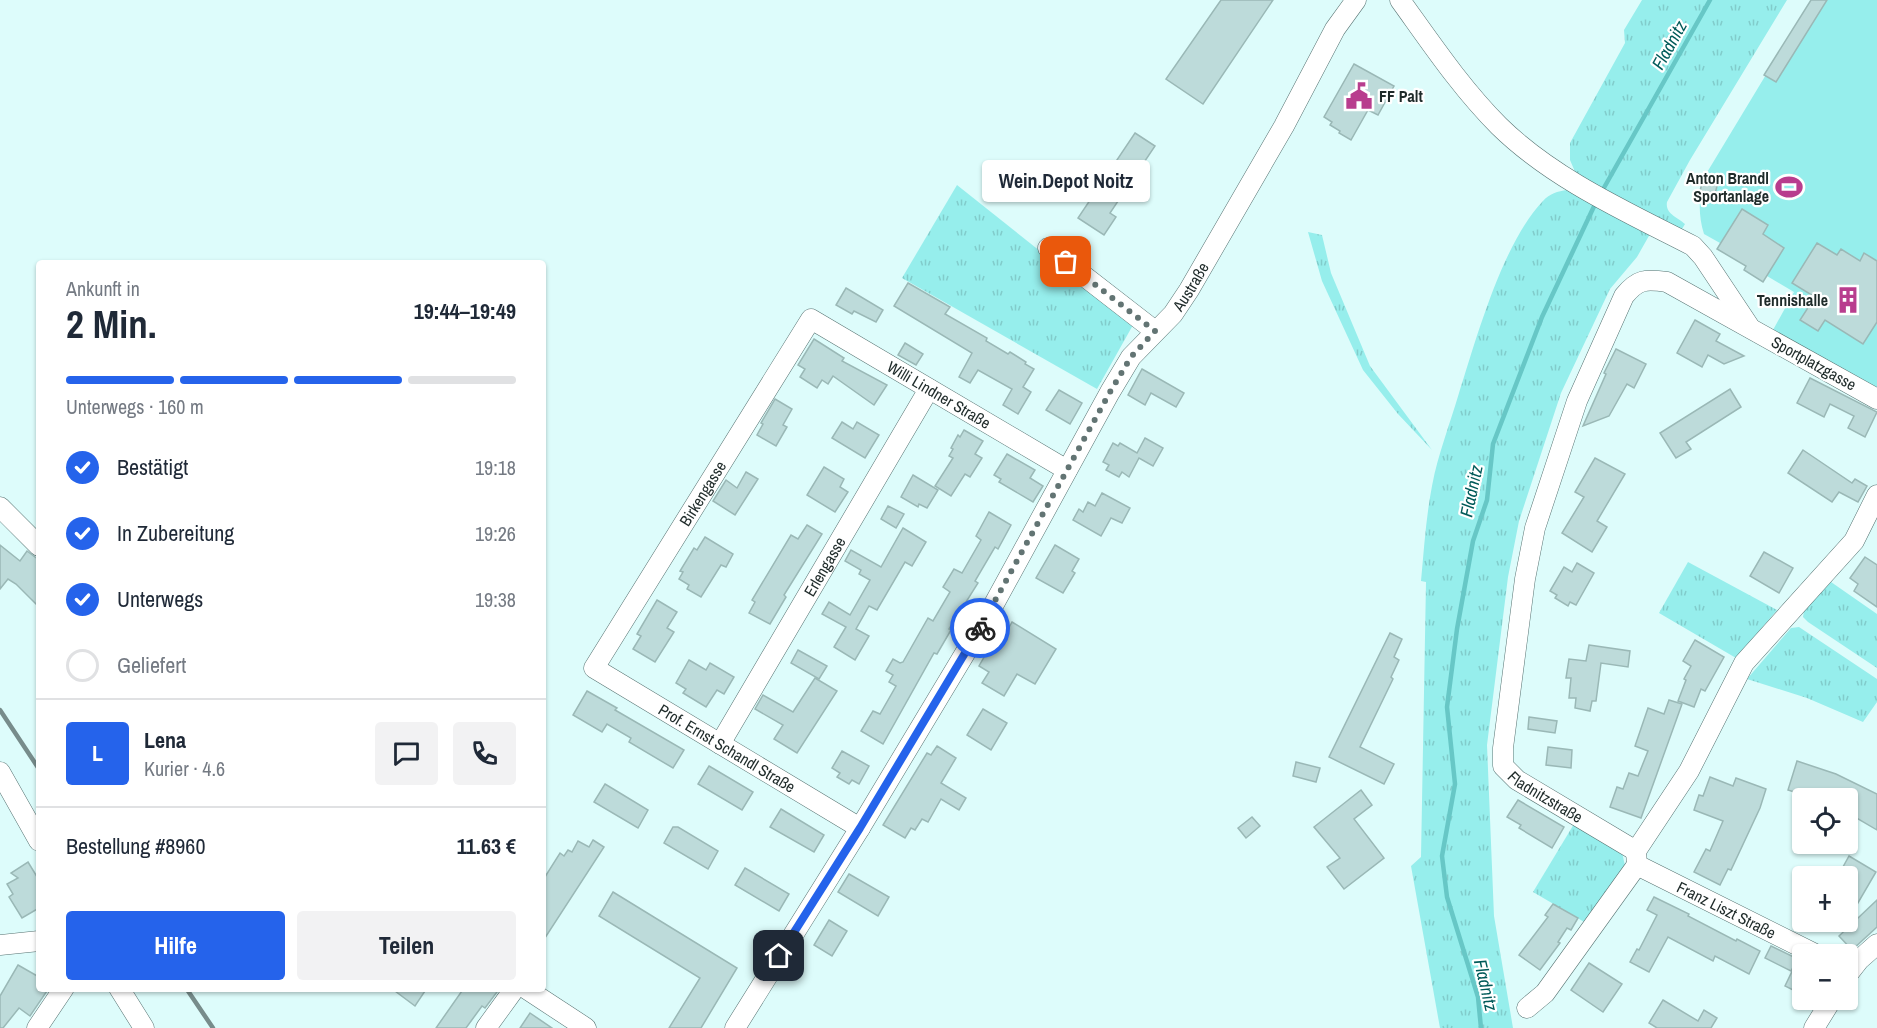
<!DOCTYPE html>
<html lang="de">
<head>
<meta charset="utf-8">
<style>
	body { margin:0; font-family:"Archivo Narrow",sans-serif; background:#f2f2f3; color:#1f2937; height:100vh; display:flex; flex-direction:column; font-size:22px; white-space:nowrap }
	* { box-sizing:border-box; margin:0 }
	p { font-size:20px; color:#747a83 }
	.icon { flex:none; width:33px; height:33px; fill:none; stroke:currentColor; stroke-width:2; stroke-linecap:round; stroke-linejoin:round }
	.map { position:relative; flex:1; overflow:hidden }
	.side { position:absolute; left:36px; top:260px; width:510px; height:732px; display:flex; flex-direction:column; background:#fff; border-radius:6px; box-shadow:0 2px 4px #0004 }
	.side>* { flex:none }
	.tools { position:absolute; left:1792px; top:788px; display:grid; gap:12px }
	.tools a { display:grid; place-items:center; width:66px; height:66px; border-radius:6px; background:#fff; box-shadow:0 2px 4px #0004; font-size:30px }
	.pin { position:absolute; display:grid; place-items:center; width:51px; height:51px; color:#fff; margin:-26px; border-radius:12px; box-shadow:0 3px 9px #0006 }
	.courier { position:absolute; display:grid; place-items:center; width:60px; height:60px; margin:-30px; border:4px solid #2563eb; border-radius:50%; background:#fff; color:#222; box-shadow:0 2px 8px #0007 }
	.bubble { position:absolute; height:42px; border-radius:6px; background:#fff; box-shadow:0 2px 4px #0004; font-size:20px; font-weight:800; line-height:42px; text-align:center }
	.summary em { font-style:normal; font-weight:800 }
	.summary div { display:flex; flex-direction:column-reverse }
	.summary { display:flex; align-items:center; justify-content:space-between; height:102px; padding:0 30px }
	h1 { font-size:39px; font-weight:800; line-height:45px }
	.bar { display:grid; grid-template-columns:repeat(4,1fr); gap:9px 6px; align-content:center; height:72px; padding:0 30px }
	.bar i { height:8px; border-radius:4px; background:#e0e1e3 }
	.bar .active { background:#2563eb }
	.bar p { grid-column:span 4 }
	.line { display:flex; align-items:center; gap:15px; padding:0 30px; border-top:2px solid #e0e1e3 }
	.line div { flex:1 }
	.round { display:grid; place-items:center; flex:none; width:63px; height:63px; border-radius:6px; background:#f2f2f3 }
	ol { padding:0 30px; list-style:none }
	li { display:flex; align-items:center; gap:18px; height:66px }
	li p { margin-inline-start:auto }
	li .icon { padding:6px; border-radius:50%; background:#2563eb; color:#fff; stroke-width:4 }
	li:last-child { color:#747a83 }
	li i { width:33px; height:33px; border:3px solid #e0e1e3; border-radius:50% }
	.primary-button { display:flex; gap:12px; margin-top:auto; padding:12px 30px }
	.primary-button a { flex:1; height:69px; border-radius:6px; background:#2563eb; color:#fff; font-size:24px; font-weight:800; line-height:69px; text-align:center }
	.primary-button a+a { background:#f2f2f3; color:#1f2937 }
	.map>svg:first-child { display:block }
	.grass { fill:url(#grass-tufts) }
	.pitch { fill:#96eeec }
	.lines { fill:none; stroke-linecap:round; stroke-linejoin:round }
	.stream { stroke:#67c7c6; stroke-width:4.5 }
	.building { fill:#bddbda; stroke:#9ab8b6; stroke-width:1.5 }
	.minor-casing { stroke:#567271; stroke-width:21 }
	.minor { stroke:#fff; stroke-width:20 }
	.rail { stroke:#778c8b; stroke-width:4.5 }
	.done { stroke:#627473; stroke-width:6; stroke-dasharray:0 10.8 }
	.route { stroke:#2563eb; stroke-width:8 }
	.labels { text-anchor:middle; dominant-baseline:central; stroke-width:4.5; stroke-linejoin:round; paint-order:stroke }
	.poi-label { font-size:16px; font-weight:bold; fill:#1f2b2a; stroke:#fff; text-anchor:end }
	.street-label { font-size:16px; fill:#1f2b2a; stroke:#fff }
	.water-label { font-size:18px; font-style:italic; fill:#005a59; stroke:#fff }
</style>
</head>
<body>
<div class="map">
<svg width="1877" height="1028" viewBox="0 0 1877 1028">
	<defs>
		<pattern id="grass-tufts" width="24" height="20" patternUnits="userSpaceOnUse" patternTransform="scale(1.5)"><rect width="24" height="20" fill="#96eeec"/><path d="M3 7l-1-3M5 7V3M7 7l1-3M15 17l-1-3M17 17v-4M19 17l1-3" fill="none" stroke="#81cccb"/></pattern>
	</defs>
	<rect width="100%" height="100%" fill="#ddfcfb"/>
	<g class="grass">
		<path d="M1642,0H1787L1690,160L1667,202C1665,214 1678,217 1685,224L1682,229H1679L1576,174L1570,160V143L1625,43L1624,30Z"/>
		<polygon points="957,185 1133,325 1097,389 902,278"/>
		<path d="M1567,190L1650,234L1637,257L1610,289L1561,393L1519,521L1508,577L1487,745L1494,916L1513,1028H1440L1411,866L1421,857L1426,582L1421,581C1424,549 1426,517 1432,486C1438,454 1450,424 1459,393C1477,337 1502,244 1543,201C1549,194 1558,191 1567,190Z"/>
		<polygon points="1308,232 1322,235 1331,273 1370,366 1432,450 1398,414 1363,370 1322,281"/>
		<polygon points="1688,562 1777,610 1736,658 1659,613"/>
		<polygon points="1831,582 1877,614 1877,668 1808,622 1803,617 1804,611"/>
		<polygon points="1799,627 1877,679 1877,702 1863,722 1807,698 1747,679 1791,628"/>
		<polygon points="1574,824 1622,852 1625,866 1586,923 1533,892"/>
	</g>
	<path class="pitch" d="M1811,0H1877V389L1773,330L1794,292L1767,276L1763,282L1744,270L1746,266L1717,249L1720,243L1704,234C1698,215 1699,198 1703,179Z"/>
	<g class="lines">
		<g class="stream">
			<polyline points="1601,193 1710,0"/>
			<polyline points="1481,1028 1478,997 1447,897 1442,856 1455,784 1447,707 1457,629 1473,541 1487,500 1493,444 1542,317 1597,200"/>
		</g>
	</g>
	<g class="building">
		<polygon points="1221,0 1273,0 1203,104 1166,79"/>
		<polygon points="1811,0 1827,0 1776,82 1764,75"/>
		<polygon points="1354,64 1394,86 1378,115 1368,110 1351,140 1339,133 1340,131 1330,125 1332,122 1324,117"/>
		<polygon points="1135,133 1155,146 1110,213 1116,217 1104,235 1078,218"/>
		<polygon points="1703,179 1718,182 1714,198 1699,195"/>
		<polygon points="1742,209 1768,225 1763,234 1784,248 1763,282 1744,270 1746,266 1717,249"/>
		<polygon points="1817,243 1837,255 1841,249 1860,261 1864,253 1877,261 1877,322 1863,344 1825,320 1818,331 1800,320 1815,297 1792,283"/>
		<polygon points="908,283 950,307 945,314 987,338 986,341 1008,354 1010,352 1026,362 1025,364 1034,369 1023,387 1031,392 1018,414 1003,405 1012,389 978,370 970,383 959,377 972,353 894,306"/>
		<polygon points="846,288 883,310 876,322 854,311 852,314 836,305"/>
		<polygon points="1695,320 1720,334 1716,341 1744,356 1724,364 1708,355 1702,367 1677,353"/>
		<polygon points="814,339 844,358 842,361 887,385 874,405 833,376 828,384 822,380 817,388 800,377 805,369 798,365"/>
		<polygon points="905,343 923,354 916,365 898,355"/>
		<polygon points="1616,349 1646,364 1634,388 1627,384 1609,416 1583,426 1606,374 1604,373"/>
		<polygon points="1142,369 1184,393 1176,407 1151,393 1145,405 1128,395"/>
		<polygon points="1810,378 1877,412 1865,437 1848,428 1854,416 1830,404 1824,417 1797,403"/>
		<polygon points="1730,389 1741,407 1686,442 1691,449 1676,458 1660,433"/>
		<polygon points="1059,390 1082,403 1070,424 1046,410"/>
		<polygon points="775,399 792,409 783,425 787,427 776,446 757,435 763,424 761,423"/>
		<polygon points="842,422 853,429 857,422 879,435 865,458 832,438"/>
		<polygon points="964,430 983,441 975,454 982,458 970,477 965,474 951,496 935,486 953,458 949,456 953,449 951,448 958,435 960,437"/>
		<polygon points="1145,438 1163,448 1153,466 1139,458 1129,477 1122,472 1119,477 1106,470 1109,465 1103,462 1113,443 1118,446 1120,443 1137,453"/>
		<polygon points="1803,450 1852,483 1855,479 1867,486 1858,502 1839,492 1832,502 1788,473"/>
		<polygon points="1007,454 1035,470 1030,478 1043,486 1033,502 999,482 1001,479 994,475"/>
		<polygon points="1595,458 1625,474 1597,521 1607,527 1592,552 1562,533 1584,497 1575,492"/>
		<polygon points="824,467 844,479 840,487 848,492 835,512 807,495"/>
		<polygon points="746,472 758,479 735,515 713,501 726,480 737,488"/>
		<polygon points="913,475 938,490 927,508 919,504 918,507 901,497"/>
		<polygon points="1102,493 1130,508 1122,523 1111,518 1101,536 1073,520 1079,509 1083,512 1088,502 1095,506"/>
		<polygon points="888,506 904,514 896,528 881,519"/>
		<polygon points="989,512 1011,525 998,549 995,547 975,581 978,583 949,629 951,630 937,654 934,653 883,744 861,731 873,711 880,714 896,686 889,682 893,675 886,671 893,659 900,663 903,662 928,618 933,621 950,592 943,587 954,569 962,573 981,540 976,536"/>
		<polygon points="807,525 822,534 784,595 786,597 770,624 749,613 755,602 752,600 791,535 798,539"/>
		<polygon points="903,528 926,542 912,566 905,562 877,610 869,606 856,629 869,636 855,660 834,647 846,627 822,614 829,602 850,615 870,580 859,574 861,570 845,561 851,550 881,567"/>
		<polygon points="705,537 733,554 726,567 721,565 701,597 687,589 689,585 679,579 683,572 680,571 694,548 697,550"/>
		<polygon points="0,545 20,561 27,551 39,560 39,607 16,584 8,579 0,589"/>
		<polygon points="1055,545 1079,559 1072,571 1075,573 1063,593 1036,578"/>
		<polygon points="1764,552 1793,568 1779,593 1750,576"/>
		<polygon points="1865,557 1877,565 1877,607 1854,591 1858,584 1850,578"/>
		<polygon points="1577,563 1594,573 1576,605 1570,602 1568,606 1555,598 1557,595 1550,591 1564,567 1572,572"/>
		<polygon points="657,600 677,612 667,628 674,632 655,662 633,649 641,636 637,634"/>
		<polygon points="1012,622 1056,649 1035,684 1017,674 1004,696 982,683 989,672 979,666 991,645 994,647 1005,629 1007,631"/>
		<polygon points="1390,633 1402,639 1394,657 1399,660 1391,677 1393,679 1360,747 1394,764 1384,784 1329,757"/>
		<polygon points="1695,640 1724,657 1705,691 1701,689 1694,707 1678,701 1686,680 1684,679 1691,666 1683,661"/>
		<polygon points="1589,645 1630,651 1628,667 1601,663 1596,701 1592,701 1590,711 1575,708 1576,698 1569,698 1571,678 1566,678 1569,659 1586,661"/>
		<polygon points="798,650 827,666 819,679 791,663"/>
		<polygon points="689,660 706,670 710,663 734,677 724,694 717,690 706,707 683,693 686,689 676,683"/>
		<polygon points="815,678 837,691 797,753 774,739 783,725 755,709 763,695 793,712"/>
		<polygon points="587,691 617,708 615,710 684,750 673,768 629,742 631,738 607,724 602,732 573,715"/>
		<polygon points="1669,700 1682,704 1641,818 1610,807 1617,787 1623,789 1629,773 1638,776 1648,751 1635,746 1648,708 1664,714"/>
		<polygon points="983,709 1007,723 991,750 967,735"/>
		<polygon points="1529,717 1557,721 1555,733 1528,729"/>
		<polygon points="937,746 956,758 941,783 966,798 959,810 941,799 928,822 922,819 915,830 911,828 905,838 883,825 927,753 931,755"/>
		<polygon points="1548,747 1572,750 1571,768 1546,765"/>
		<polygon points="842,751 869,766 859,784 852,780 849,784 837,777 840,773 832,768"/>
		<polygon points="1797,761 1836,774 1877,794 1877,830 1848,813 1848,798 1813,798 1788,790"/>
		<polygon points="1296,762 1320,768 1316,782 1293,776"/>
		<polygon points="709,766 753,792 742,810 698,784"/>
		<polygon points="1710,777 1733,786 1736,778 1766,789 1760,808 1731,870 1728,869 1720,885 1694,872 1706,849 1710,851 1723,821 1694,810 1699,795 1703,796"/>
		<polygon points="605,784 648,810 638,828 594,802"/>
		<polygon points="1361,790 1372,805 1354,819 1384,858 1344,889 1327,867 1340,858 1314,827"/>
		<polygon points="1518,800 1564,827 1552,848 1519,828 1521,825 1507,817"/>
		<polygon points="781,809 824,835 814,852 770,827"/>
		<polygon points="1252,817 1260,826 1246,838 1238,828"/>
		<polygon points="673,827 678,827 718,851 708,869 664,843"/>
		<polygon points="593,840 604,847 543,941 543,880 560,853 564,856 568,850 572,852 578,841 589,847"/>
		<polygon points="1849,856 1876,872 1848,920 1848,876 1838,876"/>
		<polygon points="28,862 39,880 39,908 22,918 9,897 13,894 7,884 18,878 11,873"/>
		<polygon points="745,868 789,894 779,911 735,885"/>
		<polygon points="849,874 889,897 878,916 838,892"/>
		<polygon points="613,892 737,968 701,1028 669,1028 700,978 599,916"/>
		<polygon points="1654,897 1689,914 1688,916 1736,941 1737,939 1760,951 1749,974 1715,956 1713,961 1668,937 1649,972 1630,962 1637,949 1639,950 1657,915 1647,910"/>
		<polygon points="1877,900 1877,927 1852,950 1839,936"/>
		<polygon points="1553,904 1578,918 1571,930 1567,928 1558,942 1560,943 1540,970 1519,955 1548,917 1545,915"/>
		<polygon points="829,920 847,931 832,956 814,945"/>
		<polygon points="1771,946 1798,959 1791,971 1765,958"/>
		<polygon points="1798,959 1803,961 1803,995 1785,986"/>
		<polygon points="1589,963 1622,984 1603,1012 1571,990"/>
		<polygon points="18,965 39,977 39,988 49,988 30,1016 19,1008 3,1028 0,1028 0,996"/>
		<polygon points="391,988 427,988 415,1006"/>
		<polygon points="464,988 500,988 485,1008 482,1006 466,1028 436,1028"/>
		<polygon points="1663,1000 1698,1021 1704,1010 1717,1018 1711,1028 1657,1028 1649,1023"/>
		<polygon points="530,1013 552,1028 520,1028"/>
	</g>
	<g class="lines">
		<defs>
			<g id="minor">
				<path d="M1400,0C1431,43 1461,88 1499,126C1553,179 1627,212 1693,246L1703,257L1749,326"/>
				<polyline points="1048,248 1155,331"/>
				<path id="s1" d="M1877,399L1667,282C1645,279 1638,279 1624,296L1577,401L1535,528L1525,579L1503,748V766L1517,780L1636,851L1689,771L1744,663L1854,541L1877,495"/>
				<polyline points="0,507 39,546"/>
				<path id="s2" d="M720,744L929,389"/>
				<polyline points="0,772 39,841"/>
				<path id="s3" d="M860,828L594,668L811,319L1067,470"/>
				<path id="s4" d="M1636,851L1637,865L1815,954"/>
				<polyline points="0,945 39,941"/>
				<polyline points="1848,974 1859,960 1877,944"/>
				<polyline points="119,988 144,1028"/>
				<polyline points="525,988 586,1028"/>
				<polyline points="1527,1008 1545,993 1637,865"/>
				<polyline points="37,1028 64,988"/>
				<polyline points="486,1028 515,988"/>
				<path id="s5" d="M735,1028L860,828L988,615L1110,392L1131,357L1173,314L1189,290L1284,126L1335,29L1356,0"/>
				<polyline points="1814,1028 1832,999"/>
			</g>
		</defs>
		<use href="#minor" class="minor-casing"/>
		<use href="#minor" class="minor"/>
		<g class="rail">
			<polyline points="0,710 39,769"/>
			<polyline points="186,988 213,1028"/>
		</g>
	</g>
	<g class="lines">
		<polyline class="done" points="980,628 1110,392 1131,357 1155,331 1066,262"/>
		<polyline class="route" points="779,956 860,828 980,628"/>
	</g>
	<defs>
		<symbol id="civic-bare" viewBox="-9 -9 18 18"><path d="M-.6-6.5H3V-4.5H.6V-3L4-1V1h2V6H-6V1h2V-1L-.6-3ZM-1.2 2.5V6h2.4V2.5Z" fill="#b83d8e" stroke="#fff" stroke-width="2.5" paint-order="stroke"/></symbol>
		<symbol id="stadium-bare" viewBox="-9 -9 18 18"><path d="M0-5a6.5 5 0 1 0 0 10a6.5 5 0 1 0 0-10ZM-3.5-1.8h7v3.6h-7Z" fill="#b83d8e" stroke="#fff" stroke-width="2.5" paint-order="stroke"/></symbol>
		<symbol id="building-bare" viewBox="-9 -9 18 18"><path d="M-4-6H4V6H1V3H-1V6H-4ZM-2.5-4.3h1.7v1.8h-1.7ZM.8-4.3h1.7v1.8H.8ZM-2.5-1h1.7V.8h-1.7ZM.8-1h1.7V.8H.8Z" fill="#b83d8e" stroke="#fff" stroke-width="2.5" paint-order="stroke"/></symbol>
	</defs>
	<g fill-rule="evenodd">
		<use href="#civic-bare" x="1340" y="77" width="38" height="38"/>
		<use href="#stadium-bare" x="1770" y="168" width="38" height="38"/>
		<use href="#building-bare" x="1829" y="281" width="38" height="38"/>
	</g>
	<g class="labels">
		<g class="poi-label">
			<text x="1379" y="96" text-anchor="start">FF Palt</text>
			<text x="1769" y="178">Anton Brandl<tspan x="1769" dy="18">Sportanlage</tspan></text>
			<text x="1828" y="300">Tennishalle</text>
		</g>
		<g class="street-label">
			<text stroke="none"><textPath href="#s5" startOffset="872">Austraße</textPath></text>
			<text transform="translate(1814 363) rotate(29)">Sportplatzgasse</text>
			<text stroke="none"><textPath href="#s3" startOffset="870">Willi Lindner Straße</textPath></text>
			<text stroke="none"><textPath href="#s3" startOffset="516">Birkengasse</textPath></text>
			<text stroke="none"><textPath href="#s2" startOffset="206">Erlengasse</textPath></text>
			<text transform="translate(727 748) rotate(31)">Prof. Ernst Schandl Straße</text>
			<text stroke="none"><textPath href="#s1" startOffset="831">Fladnitzstraße</textPath></text>
			<text stroke="none"><textPath href="#s4" startOffset="114">Franz Liszt Straße</textPath></text>
		</g>
		<g class="water-label">
			<text transform="translate(1669 45) rotate(-61)">Fladnitz</text>
			<text transform="translate(1471 491) rotate(-78)">Fladnitz</text>
			<text transform="translate(1486 985) rotate(77)">Fladnitz</text>
		</g>
	</g>
</svg>
<div class="tools">
<a><svg class="icon" aria-label="locate" viewBox="0 0 24 24"><circle cx="12" cy="12" r="6"/><path d="M12 2v4M12 18v4M2 12h4M18 12h4"/></svg></a>
<a>+</a>
<a>−</a>
</div>
<div class="pin" style="left:1066px;top:262px;background:#ea580c"><svg class="icon" aria-label="bag" viewBox="0 0 24 24"><path d="M5 8h14l-1 12H6zM9 8a3 3 0 0 1 6 0"/></svg></div>
<div class="pin" style="left:779px;top:956px;background:#1f2937"><svg class="icon" aria-label="home" viewBox="0 0 24 24"><path d="M3 11l9-7 9 7M6 9v11h12V9"/></svg></div>
<div class="courier" style="left:980px;top:628px"><svg class="icon" aria-label="bike" viewBox="0 0 24 24"><circle cx="6" cy="16" r="4"/><circle cx="18" cy="16" r="4"/><path d="M6 16l4-8h5l3 8M10 8l3 8H6M13 5h3"/></svg></div>
<div class="bubble" style="left:982px;top:160px;width:168px">Wein.Depot Noitz</div>
<section class="side">
<div class="summary"><div><h1>2 Min.</h1><p>Ankunft in</p></div><em>19:44–19:49</em></div>
<div class="bar"><i class="active"></i><i class="active"></i><i class="active"></i><i></i><p>Unterwegs · 160 m</p></div>
<ol>
<li><svg class="icon" aria-label="check" viewBox="0 0 24 24"><path d="M5 12l5 5 9-10"/></svg>Bestätigt<p>19:18</p></li>
<li><svg class="icon" aria-label="check" viewBox="0 0 24 24"><path d="M5 12l5 5 9-10"/></svg>In Zubereitung<p>19:26</p></li>
<li><svg class="icon" aria-label="check" viewBox="0 0 24 24"><path d="M5 12l5 5 9-10"/></svg>Unterwegs<p>19:38</p></li>
<li><i></i>Geliefert</li>
</ol>
<div class="line" style="height:108px"><b class="round" style="background:#2563eb;color:#fff">L</b><div><b>Lena</b><p>Kurier · 4.6</p></div><a class="round"><svg class="icon" aria-label="chat" viewBox="0 0 24 24"><path d="M4 5h16v11H9l-5 4z"/></svg></a><a class="round"><svg class="icon" aria-label="phone" viewBox="0 0 24 24"><path d="M5 4h4l2 5-3 2q2 4 5 5l2-3 5 2v4C11 20 4 13 5 4z"/></svg></a></div>
<div class="line" style="height:78px"><div>Bestellung #8960</div><b>11.63 €</b></div>
<div class="primary-button"><a>Hilfe</a><a>Teilen</a></div>
</section>
</div>
</body>
</html>
